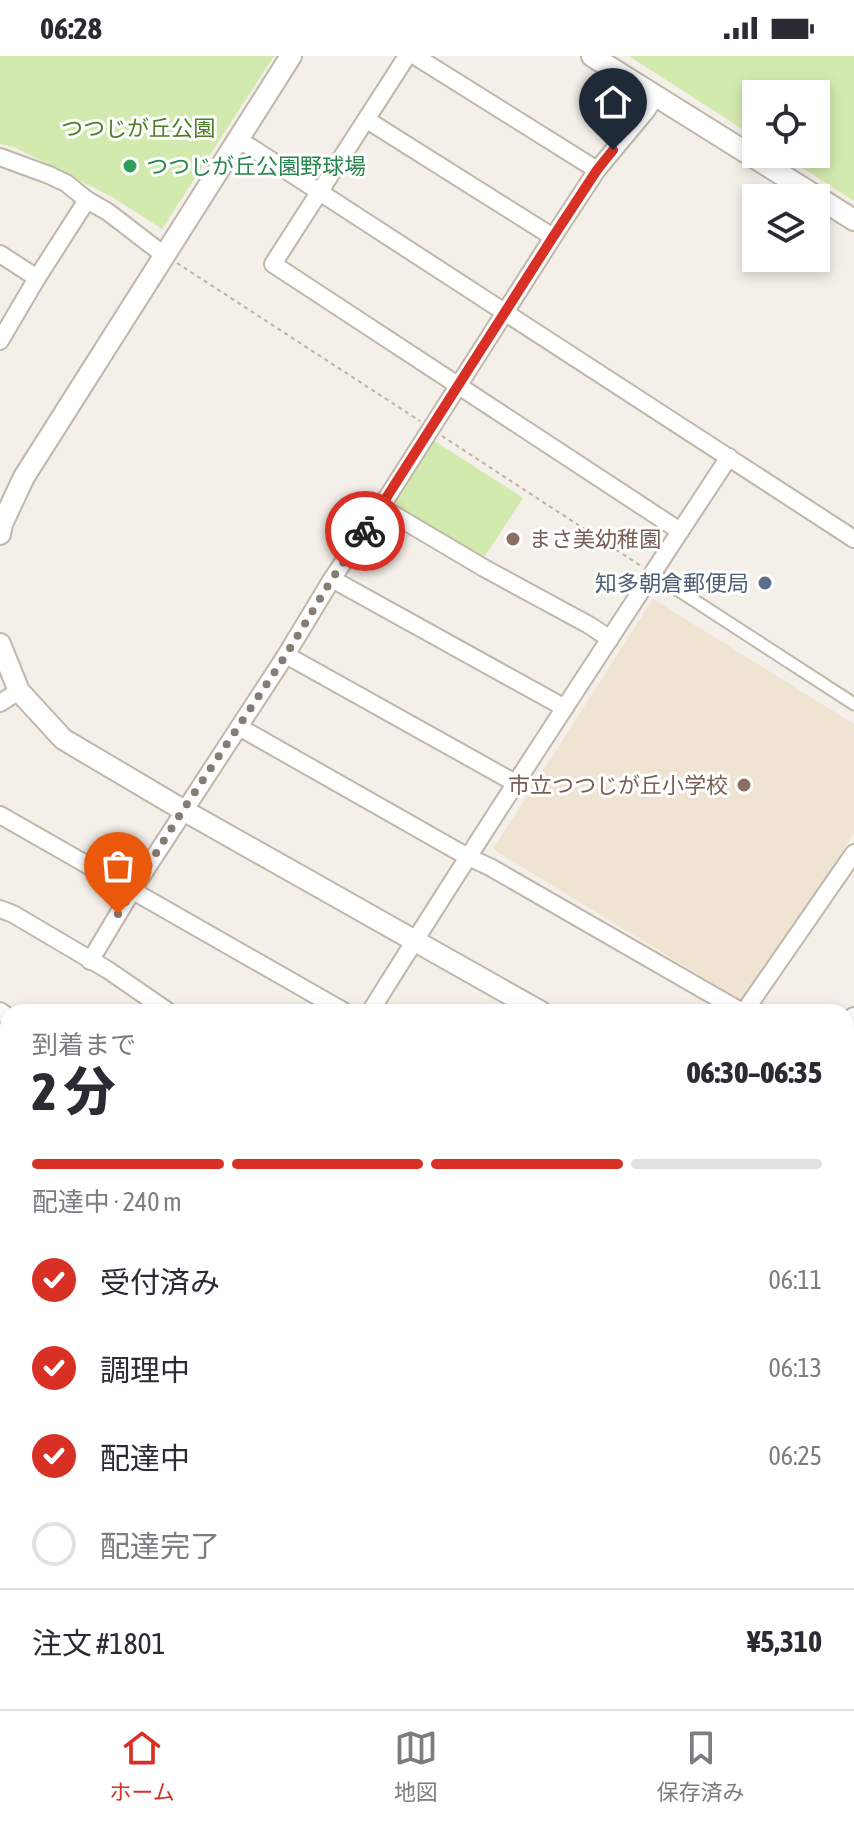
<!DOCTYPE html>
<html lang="ja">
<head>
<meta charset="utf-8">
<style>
	body { margin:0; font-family:"Asap Condensed","Noto Sans JP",sans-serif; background:#f2f2f3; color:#2b2b33; height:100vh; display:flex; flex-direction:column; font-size:30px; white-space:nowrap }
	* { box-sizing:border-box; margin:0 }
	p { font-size:26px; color:#7c7c81 }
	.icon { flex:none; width:44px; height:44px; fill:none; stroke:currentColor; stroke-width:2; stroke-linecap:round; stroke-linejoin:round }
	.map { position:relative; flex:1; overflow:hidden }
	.details { position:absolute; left:0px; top:948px; width:854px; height:706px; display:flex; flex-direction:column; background:#fff; border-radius:24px 24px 0 0; box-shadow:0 4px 12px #0003 }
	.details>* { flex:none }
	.fabs { position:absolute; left:742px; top:24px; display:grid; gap:16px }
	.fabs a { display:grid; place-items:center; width:88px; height:88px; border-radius:0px; background:#fff; box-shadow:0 4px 12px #0003; font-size:40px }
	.pin { position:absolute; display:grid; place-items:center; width:68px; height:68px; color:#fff; margin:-82px -34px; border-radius:50% 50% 50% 0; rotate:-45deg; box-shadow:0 0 8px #0007 }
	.pin .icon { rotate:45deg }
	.courier { position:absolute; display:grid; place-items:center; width:80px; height:80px; margin:-40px; border:6px solid #d93025; border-radius:50%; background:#fff; color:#222; box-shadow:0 2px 10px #0007 }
	.overview em { font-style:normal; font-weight:800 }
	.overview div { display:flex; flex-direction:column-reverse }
	.overview { display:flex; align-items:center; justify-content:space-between; height:136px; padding:0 32px }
	h1 { font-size:52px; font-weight:800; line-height:60px }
	.bar { display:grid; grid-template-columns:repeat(4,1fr); gap:12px 8px; align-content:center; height:96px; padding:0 32px }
	.bar i { height:10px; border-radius:6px; background:#e1e1e2 }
	.bar .active { background:#d93025 }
	.bar p { grid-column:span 4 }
	.line { display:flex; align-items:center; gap:20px; padding:0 32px; border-top:2px solid #e1e1e2 }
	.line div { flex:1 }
	ol { padding:0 32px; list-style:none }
	li { display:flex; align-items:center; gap:24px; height:88px }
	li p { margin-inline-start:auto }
	li .icon { padding:8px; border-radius:50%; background:#d93025; color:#fff; stroke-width:4 }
	li:last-child { color:#7c7c81 }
	li i { width:44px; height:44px; border:4px solid #e1e1e2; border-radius:50% }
	.status { display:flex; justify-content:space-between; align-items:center; height:56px; padding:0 40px; background:#fff; direction:ltr }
	.status svg { height:22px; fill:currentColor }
	.dock { display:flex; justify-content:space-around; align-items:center; height:112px; border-top:2px solid #e1e1e2; background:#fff; font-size:22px; color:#7c7c81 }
	.dock a { display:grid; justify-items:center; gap:4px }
	.dock .active { color:#d93025 }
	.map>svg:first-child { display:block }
	.education { fill:#eee4d1 }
	.green { fill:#d3eaaf }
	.parking { fill:#e2e0dc }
	.building { fill:#d9cdc0; stroke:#d1c2af; stroke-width:2 }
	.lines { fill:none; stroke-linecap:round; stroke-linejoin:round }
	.pedestrian-casing { stroke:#c0b7aa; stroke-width:15 }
	.minor-casing { stroke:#c0b7aa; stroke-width:20 }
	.tertiary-casing { stroke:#c0b7aa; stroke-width:24 }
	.path { stroke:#c2b19a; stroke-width:2; stroke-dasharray:4 4; stroke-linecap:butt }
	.pedestrian { stroke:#fff; stroke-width:11 }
	.minor { stroke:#fff; stroke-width:16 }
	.tertiary { stroke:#fff; stroke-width:20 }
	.done { stroke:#847d74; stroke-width:8; stroke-dasharray:0 14.4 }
	.route { stroke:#d93025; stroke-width:10 }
	.leisure-dot { fill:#2e9e5b; stroke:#fff; stroke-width:3 }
	.education-dot { fill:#8d6e63; stroke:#fff; stroke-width:3 }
	.service-dot { fill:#5c6f8a; stroke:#fff; stroke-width:3 }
	.labels { text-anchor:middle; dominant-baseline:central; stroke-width:6; stroke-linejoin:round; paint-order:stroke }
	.park-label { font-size:22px; fill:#4d7c27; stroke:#fff }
	.leisure-label { font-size:22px; fill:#27864d; stroke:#fff; text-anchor:start }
	.education-label { font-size:22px; fill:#785e54; stroke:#fff; text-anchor:start }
	.service-label { font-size:22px; fill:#4e5e75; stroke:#fff; text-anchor:end }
</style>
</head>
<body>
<div class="status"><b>06:28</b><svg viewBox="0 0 49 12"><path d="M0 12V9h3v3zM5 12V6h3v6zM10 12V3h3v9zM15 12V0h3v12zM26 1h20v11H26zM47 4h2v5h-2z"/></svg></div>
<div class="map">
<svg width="854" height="1653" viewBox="0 0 854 1653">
	<rect width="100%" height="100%" fill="#f4efe8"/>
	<polygon class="education" points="653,543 854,668 854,777 743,946 493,793"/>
	<g class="green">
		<polygon points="0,0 274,0 162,173 114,142 14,91 0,88"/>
		<polygon points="629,0 854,0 854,145 781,98 816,98 816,38 756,38 756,82"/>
		<polygon points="433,384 523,442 481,506 390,450"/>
	</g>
	<polygon class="parking" points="8,1562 8,1646 94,1646 96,1653 0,1653 0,1604 2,1586"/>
	<polygon class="building" points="353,1646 412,1646 405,1653 353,1653 350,1648"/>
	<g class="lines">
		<defs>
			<polyline id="pedestrian" points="652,517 854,648"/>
			<g id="minor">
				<polyline points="407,0 273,208 680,475"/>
				<polyline points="415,0 597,114"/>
				<polyline points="367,64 553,181"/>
				<polyline points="238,83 854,483"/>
				<polyline points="0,101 49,119 66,127 87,144 108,156 164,199"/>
				<polyline points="0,198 37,222"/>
				<polyline points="0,285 37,222 87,144"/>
				<polyline points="381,451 484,512 589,569 610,583"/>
				<polyline points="332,523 565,652"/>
				<polyline points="286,599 517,728"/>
				<polyline points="0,647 19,635"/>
				<polyline points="239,671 468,801 490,811 742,956"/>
				<polyline points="0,759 345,956"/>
				<polyline points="0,853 13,858 108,914 169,956"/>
				<polyline points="90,905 132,835 286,599 332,523 381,451 553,181 597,114 647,54 655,41"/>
				<polyline points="0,955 8,961"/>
				<path d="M370,956C487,769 608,585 729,401"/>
				<polyline points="744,956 854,797"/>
				<polyline points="0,1053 8,1058"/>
				<polyline points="0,1151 8,1157"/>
				<polyline points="846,1173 854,1161"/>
				<polyline points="846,1238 854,1242"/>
				<polyline points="846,1333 854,1322"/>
				<polyline points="0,1372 8,1377"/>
				<polyline points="846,1444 854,1444"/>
				<polyline points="0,1483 8,1488"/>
				<polyline points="846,1567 854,1572"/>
				<polyline points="453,1646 465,1653"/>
				<polyline points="804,1646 817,1653"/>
				<polyline points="410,1653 416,1646"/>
			</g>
			<g id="tertiary">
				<polyline points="592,0 854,164"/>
				<polyline points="0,478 2,468 24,421 291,0"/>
				<polyline points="0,588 19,635 63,683 183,754 541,956"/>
				<polyline points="846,974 854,962"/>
				<polyline points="846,1001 854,989"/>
				<polyline points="846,1129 854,1134"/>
				<polyline points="0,1256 8,1261"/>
				<polyline points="0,1545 8,1529"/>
				<polyline points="626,1646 638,1653"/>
				<polyline points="192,1653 213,1646"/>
				<polyline points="240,1653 258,1646"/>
			</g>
		</defs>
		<use href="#pedestrian" class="pedestrian-casing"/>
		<use href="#minor" class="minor-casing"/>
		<use href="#tertiary" class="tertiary-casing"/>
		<g class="path">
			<polyline points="177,207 420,365"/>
			<polyline points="442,380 641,510"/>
		</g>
		<use href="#pedestrian" class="pedestrian"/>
		<use href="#minor" class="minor"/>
		<use href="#tertiary" class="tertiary"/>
	</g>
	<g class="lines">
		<polyline class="done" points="118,858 183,754 286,599 332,523 365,475"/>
		<polyline class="route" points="365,475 553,181 597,114 613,94"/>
	</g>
	<circle class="leisure-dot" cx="130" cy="110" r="8"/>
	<g class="education-dot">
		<circle cx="513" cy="483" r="8"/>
		<circle cx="744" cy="729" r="8"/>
	</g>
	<circle class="service-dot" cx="765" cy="527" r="8"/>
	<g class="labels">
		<g class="park-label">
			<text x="138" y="72">つつじが丘公園</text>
		</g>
		<g class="leisure-label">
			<text x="146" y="110">つつじが丘公園野球場</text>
		</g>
		<g class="education-label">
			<text x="529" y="483">まさ美幼稚園</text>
			<text x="728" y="729" text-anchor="end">市立つつじが丘小学校</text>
		</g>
		<g class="service-label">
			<text x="749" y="527">知多朝倉郵便局</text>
		</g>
	</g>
</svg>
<div class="fabs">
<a><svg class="icon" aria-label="locate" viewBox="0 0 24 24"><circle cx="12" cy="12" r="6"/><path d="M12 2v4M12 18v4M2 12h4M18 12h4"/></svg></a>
<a><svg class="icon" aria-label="layers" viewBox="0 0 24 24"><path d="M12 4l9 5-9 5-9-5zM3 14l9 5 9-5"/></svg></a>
</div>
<div class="pin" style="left:118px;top:858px;background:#ea580c"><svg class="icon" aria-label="bag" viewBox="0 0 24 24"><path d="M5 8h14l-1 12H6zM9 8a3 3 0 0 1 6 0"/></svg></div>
<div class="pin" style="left:613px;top:94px;background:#1f2937"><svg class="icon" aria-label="home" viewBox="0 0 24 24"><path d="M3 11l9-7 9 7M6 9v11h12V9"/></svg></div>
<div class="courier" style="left:365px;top:475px"><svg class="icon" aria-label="bike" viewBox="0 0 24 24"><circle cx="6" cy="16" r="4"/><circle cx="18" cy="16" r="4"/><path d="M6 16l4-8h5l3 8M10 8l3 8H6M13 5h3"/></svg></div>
<section class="details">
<div class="overview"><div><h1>2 分</h1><p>到着まで</p></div><em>06:30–06:35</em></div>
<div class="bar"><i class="active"></i><i class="active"></i><i class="active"></i><i></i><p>配達中 · 240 m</p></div>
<ol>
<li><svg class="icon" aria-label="check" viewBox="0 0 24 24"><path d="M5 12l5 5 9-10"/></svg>受付済み<p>06:11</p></li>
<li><svg class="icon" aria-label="check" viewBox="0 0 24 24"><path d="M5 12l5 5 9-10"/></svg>調理中<p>06:13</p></li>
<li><svg class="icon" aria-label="check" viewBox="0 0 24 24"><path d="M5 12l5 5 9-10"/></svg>配達中<p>06:25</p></li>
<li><i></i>配達完了</li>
</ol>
<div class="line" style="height:104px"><div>注文 #1801</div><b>¥5,310</b></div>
</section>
</div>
<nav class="dock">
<a class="active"><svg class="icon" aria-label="home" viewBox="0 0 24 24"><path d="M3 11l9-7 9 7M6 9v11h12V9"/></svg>ホーム</a>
<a><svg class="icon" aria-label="map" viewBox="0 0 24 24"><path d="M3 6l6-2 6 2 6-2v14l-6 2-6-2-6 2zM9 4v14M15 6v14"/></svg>地図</a>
<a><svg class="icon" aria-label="saved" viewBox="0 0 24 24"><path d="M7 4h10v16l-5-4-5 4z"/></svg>保存済み</a>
</nav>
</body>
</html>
